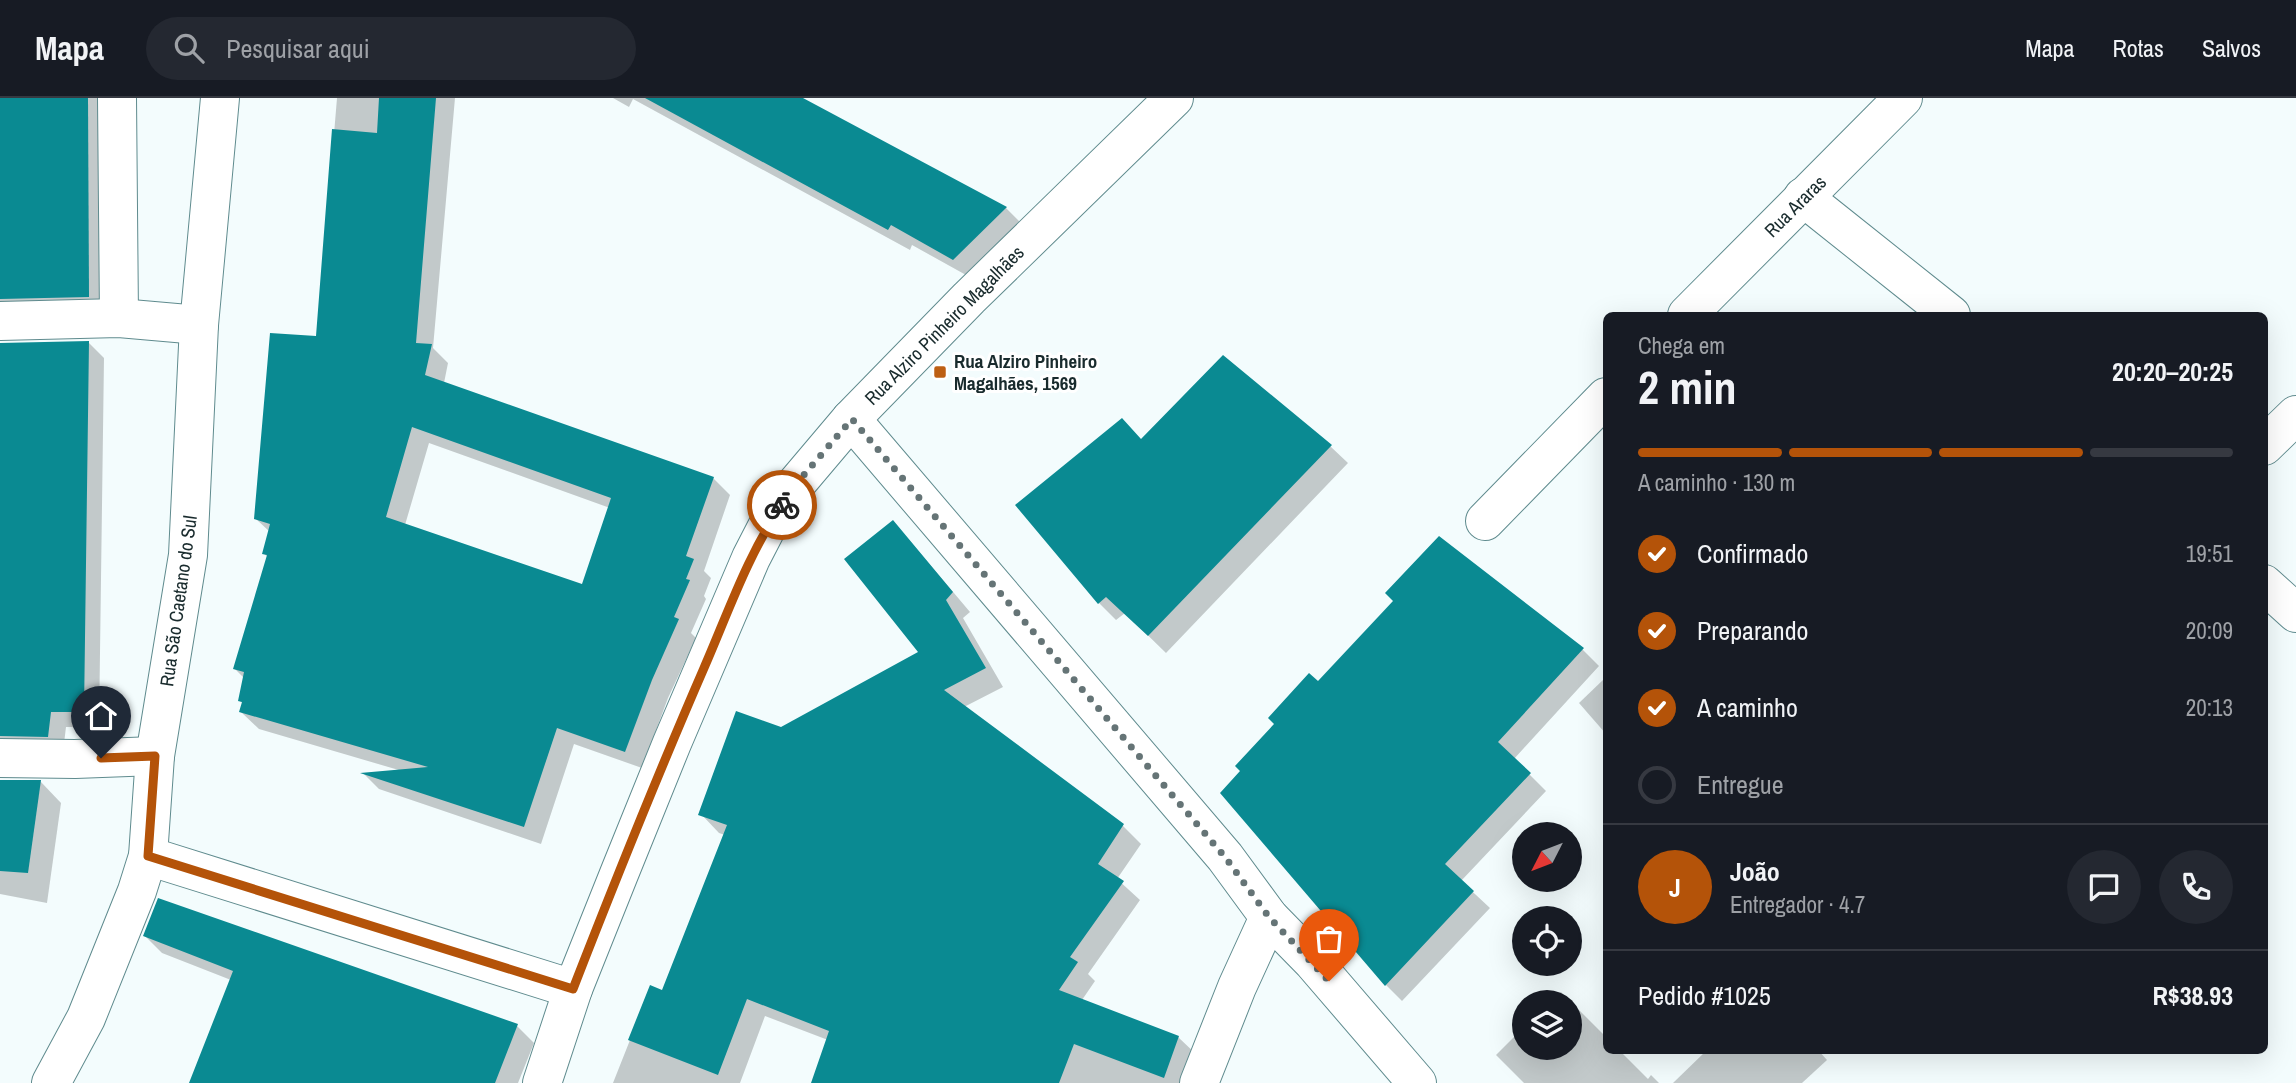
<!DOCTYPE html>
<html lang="pt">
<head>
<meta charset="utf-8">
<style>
	body { margin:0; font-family:"Archivo Narrow",sans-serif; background:#242831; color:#f1f3f6; height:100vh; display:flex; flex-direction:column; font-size:26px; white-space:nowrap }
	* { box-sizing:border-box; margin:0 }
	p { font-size:23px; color:#9ea1a6 }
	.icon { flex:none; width:38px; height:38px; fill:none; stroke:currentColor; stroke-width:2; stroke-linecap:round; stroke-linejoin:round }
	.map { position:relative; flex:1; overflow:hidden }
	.panel { position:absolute; left:1603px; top:214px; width:665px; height:742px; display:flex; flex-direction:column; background:#171b24; border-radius:10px; box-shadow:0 7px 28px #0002 }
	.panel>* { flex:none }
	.needle { width:46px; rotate:228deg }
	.buttons { position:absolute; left:1512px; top:724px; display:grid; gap:14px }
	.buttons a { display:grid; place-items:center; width:70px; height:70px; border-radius:50%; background:#171b24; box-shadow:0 7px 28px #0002; font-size:35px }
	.pin { position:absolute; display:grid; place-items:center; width:60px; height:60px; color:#fff; margin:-72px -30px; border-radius:50% 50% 50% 0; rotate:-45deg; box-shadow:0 0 7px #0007 }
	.pin .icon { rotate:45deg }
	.courier { position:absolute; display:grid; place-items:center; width:70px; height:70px; margin:-35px; border:5px solid #b45309; border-radius:50%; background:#fff; color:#222; box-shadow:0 2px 9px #0007 }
	.summary em { font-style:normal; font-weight:700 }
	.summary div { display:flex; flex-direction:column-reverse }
	.summary { display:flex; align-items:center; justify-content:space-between; height:119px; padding:0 35px }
	h1 { font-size:46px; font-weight:700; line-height:52px }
	.bar { display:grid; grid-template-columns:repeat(4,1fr); gap:10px 7px; align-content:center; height:84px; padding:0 35px }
	.bar i { height:9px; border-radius:5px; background:#363941 }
	.bar .current { background:#b45309 }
	.bar p { grid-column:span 4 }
	.line { display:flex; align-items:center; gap:18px; padding:0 35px; border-top:2px solid #363941 }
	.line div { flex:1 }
	.round { display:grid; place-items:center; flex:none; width:74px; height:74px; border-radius:37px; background:#242831 }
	ol { padding:0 35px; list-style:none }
	li { display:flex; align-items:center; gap:21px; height:77px }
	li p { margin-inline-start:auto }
	li .icon { padding:7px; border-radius:50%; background:#b45309; color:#fff; stroke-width:4 }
	li:last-child { color:#9ea1a6 }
	li i { width:38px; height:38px; border:4px solid #363941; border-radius:50% }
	header { display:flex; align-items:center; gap:42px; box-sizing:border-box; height:98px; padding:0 35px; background:#171b24; border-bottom:2px solid #363941 }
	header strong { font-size:33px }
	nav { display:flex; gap:38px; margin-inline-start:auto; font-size:24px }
	.search { width:490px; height:63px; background:#242831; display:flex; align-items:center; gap:18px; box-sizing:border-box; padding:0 24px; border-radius:38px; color:#9ea1a6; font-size:26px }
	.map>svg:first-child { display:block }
	.shadow { fill:#0003; fill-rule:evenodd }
	.building { fill:#0a8a92; fill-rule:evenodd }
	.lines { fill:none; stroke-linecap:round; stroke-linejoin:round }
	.street-casing { stroke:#5f8b8e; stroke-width:40 }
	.secondary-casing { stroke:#5f8b8e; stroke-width:40 }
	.street { stroke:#fff; stroke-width:38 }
	.secondary { stroke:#fff; stroke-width:38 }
	.done { stroke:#657476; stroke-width:7; stroke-dasharray:0 12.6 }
	.route { stroke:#b45309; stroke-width:9 }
	.poi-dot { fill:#bd5f13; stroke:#fff; stroke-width:2.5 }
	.labels { text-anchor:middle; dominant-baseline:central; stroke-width:6; stroke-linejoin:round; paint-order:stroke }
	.street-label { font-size:19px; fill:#192b2d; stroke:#fff }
	.poi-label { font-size:19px; font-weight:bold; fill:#192b2d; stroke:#fff; text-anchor:start }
</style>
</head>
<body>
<header>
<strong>Mapa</strong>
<div class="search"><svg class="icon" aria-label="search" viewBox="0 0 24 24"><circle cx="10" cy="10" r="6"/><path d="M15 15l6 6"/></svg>Pesquisar aqui</div>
<nav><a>Mapa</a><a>Rotas</a><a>Salvos</a></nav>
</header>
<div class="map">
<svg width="2296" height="985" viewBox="0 0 2296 985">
	<rect width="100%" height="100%" fill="#f3fcfd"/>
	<g class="shadow">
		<polygon points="0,0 103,0 104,214 0,224"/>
		<path d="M337,0H455L433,250L448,265L444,285L713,380L730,397L704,473L711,480L704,498L706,501L691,535L696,540L668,600L642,670L574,646L541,746L379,691L364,676L402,673L259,631L241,614L244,606L240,603L245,581L235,571L268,459L263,455L270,434L256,421L317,240ZM429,345L610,410L583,489L405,427Z"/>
		<polygon points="613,0 799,0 1006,110 1027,131 975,182 912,147 910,152 633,1 629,9"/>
		<polygon points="88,244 104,260 99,629 66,629 63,654 0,652 0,247"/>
		<polygon points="1142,343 1330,348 1348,365 1166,555 1125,515 1116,522 1099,505"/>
		<polygon points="892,425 910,443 970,514 963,520 1003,589 964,609 1123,728 1141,746 1117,781 1140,802 1088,876 1095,883 1082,902 1178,939 1197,957 1187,985 813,985 828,942 765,918 740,985 613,985 651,889 663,894 725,737 719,735 701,716 781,631 921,555"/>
		<polygon points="1440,440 1583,552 1599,568 1514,661 1546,693 1461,783 1490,810 1402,903 1386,887 1318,585 1395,503"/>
		<polygon points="1604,581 1606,583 1606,636 1579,605"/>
		<polygon points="0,684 41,684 61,705 47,805 0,796"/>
		<polygon points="145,838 517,928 534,945 518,985 191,985 231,882 162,855"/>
		<polygon points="1561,894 1606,939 1606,952 1619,952 1648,981 1651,977 1659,985 1524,985 1496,957 1524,929 1524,950 1570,950 1570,905 1549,905"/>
		<polygon points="1707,952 1818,952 1827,962 1802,985 1673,985"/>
	</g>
	<g class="building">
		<polygon points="0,0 88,0 89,199 0,201"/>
		<path d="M379,0H436L416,245L432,246L425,277L714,379L686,458L694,461L686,481L690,482L674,519L679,521L652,582L625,654L557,630L524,729L360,675L428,669L239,614L242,604L238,603L244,574L233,571L267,457L262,456L270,426L254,421L270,235L316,238L332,31L377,35ZM412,329L611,400L582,486L386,419Z"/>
		<polygon points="645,0 803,0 1007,109 953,162 891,127 888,132"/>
		<polygon points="89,243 84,614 51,614 48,639 0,638 0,245"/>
		<polygon points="1223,257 1332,347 1148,538 1106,499 1098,506 1015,407 1122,320 1141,341"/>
		<polygon points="893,422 953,494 946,502 986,570 944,592 1124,726 1098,766 1124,783 1070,859 1078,864 1059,892 1179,938 1164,980 1074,946 1059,985 811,985 829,933 747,901 718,977 628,942 650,887 662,892 727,727 698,717 736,613 781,629 918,554 844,461"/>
		<polygon points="1439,438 1584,550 1498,644 1531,675 1445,766 1474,793 1385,888 1220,695 1240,673 1235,668 1274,626 1268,620 1309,575 1318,583 1393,503 1385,495"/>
		<polygon points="0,682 41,682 28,775 0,773"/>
		<polygon points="158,800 518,926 495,985 189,985 233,873 143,838"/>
	</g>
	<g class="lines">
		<defs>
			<g id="street">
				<polyline points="117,0 119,220"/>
				<polyline points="1803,99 1951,217"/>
				<polyline points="1687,217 1903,0"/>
				<polyline points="0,223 119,220 199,227"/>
				<polyline points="851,321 1225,759 1269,819 1313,864 1417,985"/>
				<polyline points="2264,348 2296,317"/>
				<polyline points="1485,423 1606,299"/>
				<polyline points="2264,486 2296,515"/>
				<polyline points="0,660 75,661 155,658"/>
				<polyline points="148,758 573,891"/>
				<polyline points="51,985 86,920 137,793 148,758 155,658 188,457 199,227 220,0"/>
				<polyline points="1199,985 1237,889 1269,819"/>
			</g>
			<polyline id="secondary" points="542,985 573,891 619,776 672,645 751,460 768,427 796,386 851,321 969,200 1174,0"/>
		</defs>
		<use href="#street" class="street-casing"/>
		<use href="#secondary" class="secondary-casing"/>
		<use href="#street" class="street"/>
		<use href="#secondary" class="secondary"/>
	</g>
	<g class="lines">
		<polyline class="done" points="782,407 796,386 852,321 1225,759 1269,819 1329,883"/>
		<path class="route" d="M101,660L155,658L148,758L573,891C615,783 658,676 704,570C728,515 748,456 782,407"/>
	</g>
	<rect class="poi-dot" x="933" y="267" width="14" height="14" rx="3.5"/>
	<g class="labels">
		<g class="street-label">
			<text transform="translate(1795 108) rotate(-45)">Rua Araras</text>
			<text transform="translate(944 227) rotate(-45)">Rua Alziro Pinheiro Magalhães</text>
			<text transform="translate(178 503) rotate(-82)">Rua São Caetano do Sul</text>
		</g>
		<g class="poi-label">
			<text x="954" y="263">Rua Alziro Pinheiro<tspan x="954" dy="22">Magalhães, 1569</tspan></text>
		</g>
	</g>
</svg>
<div class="buttons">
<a><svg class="needle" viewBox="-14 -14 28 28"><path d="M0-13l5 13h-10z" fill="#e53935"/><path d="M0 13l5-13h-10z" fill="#9ea1a6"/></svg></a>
<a><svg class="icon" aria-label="locate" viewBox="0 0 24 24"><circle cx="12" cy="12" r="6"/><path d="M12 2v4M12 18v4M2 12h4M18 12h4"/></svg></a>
<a><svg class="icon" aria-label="layers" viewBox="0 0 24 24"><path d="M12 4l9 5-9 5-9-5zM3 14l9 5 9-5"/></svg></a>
</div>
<div class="pin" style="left:1329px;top:883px;background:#ea580c"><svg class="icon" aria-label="bag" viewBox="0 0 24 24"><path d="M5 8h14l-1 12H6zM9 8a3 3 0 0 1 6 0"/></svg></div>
<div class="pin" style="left:101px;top:660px;background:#1f2937"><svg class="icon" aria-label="home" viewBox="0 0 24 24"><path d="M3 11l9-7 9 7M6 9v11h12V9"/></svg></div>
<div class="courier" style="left:782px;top:407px"><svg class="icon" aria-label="bike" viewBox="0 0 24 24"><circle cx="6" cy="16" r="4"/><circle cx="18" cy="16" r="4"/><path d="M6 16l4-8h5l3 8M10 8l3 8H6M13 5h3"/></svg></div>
<section class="panel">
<div class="summary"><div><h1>2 min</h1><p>Chega em</p></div><em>20:20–20:25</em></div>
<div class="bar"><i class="current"></i><i class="current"></i><i class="current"></i><i></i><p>A caminho · 130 m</p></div>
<ol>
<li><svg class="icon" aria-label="check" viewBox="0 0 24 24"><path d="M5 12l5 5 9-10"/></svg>Confirmado<p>19:51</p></li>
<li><svg class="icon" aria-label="check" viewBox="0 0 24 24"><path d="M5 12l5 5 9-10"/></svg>Preparando<p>20:09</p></li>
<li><svg class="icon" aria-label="check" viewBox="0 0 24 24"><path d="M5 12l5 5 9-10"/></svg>A caminho<p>20:13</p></li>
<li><i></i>Entregue</li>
</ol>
<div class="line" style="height:126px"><b class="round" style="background:#b45309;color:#fff">J</b><div><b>João</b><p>Entregador · 4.7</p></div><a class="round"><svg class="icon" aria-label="chat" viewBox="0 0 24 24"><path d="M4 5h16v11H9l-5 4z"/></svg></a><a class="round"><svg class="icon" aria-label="phone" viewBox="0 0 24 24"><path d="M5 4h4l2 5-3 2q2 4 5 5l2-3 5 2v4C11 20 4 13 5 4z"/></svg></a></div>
<div class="line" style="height:91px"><div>Pedido #1025</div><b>R$38.93</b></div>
</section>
</div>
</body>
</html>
